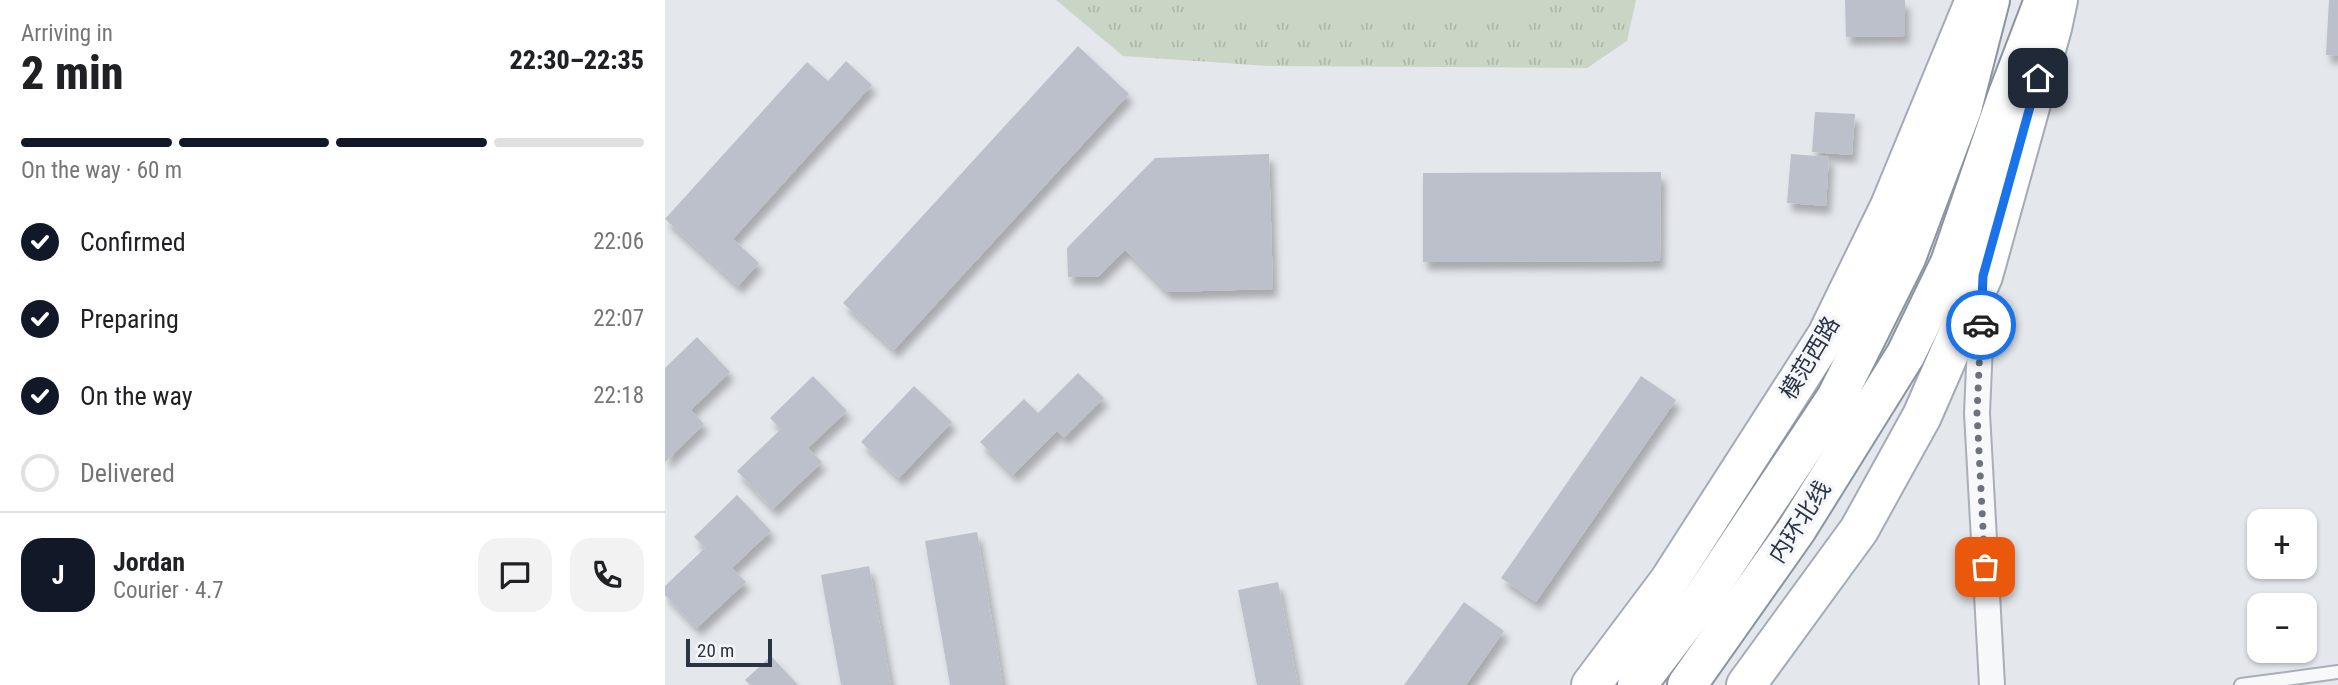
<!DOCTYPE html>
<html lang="en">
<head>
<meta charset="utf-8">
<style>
	body { margin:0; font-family:"Roboto Condensed","Noto Sans SC",sans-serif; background:#f2f2f2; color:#202124; height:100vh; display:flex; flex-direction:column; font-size:26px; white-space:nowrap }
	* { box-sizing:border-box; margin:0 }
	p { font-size:23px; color:#757577 }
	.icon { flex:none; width:38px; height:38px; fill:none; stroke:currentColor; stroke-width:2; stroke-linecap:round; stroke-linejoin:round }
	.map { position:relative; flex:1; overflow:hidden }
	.sheet { display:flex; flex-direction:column; background:#fff; width:665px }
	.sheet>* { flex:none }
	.controls { position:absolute; left:1582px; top:509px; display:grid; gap:14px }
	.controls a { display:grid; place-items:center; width:70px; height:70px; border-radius:14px; background:#fff; box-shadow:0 2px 5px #0004; font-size:35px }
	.scale { position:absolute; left:21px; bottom:18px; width:86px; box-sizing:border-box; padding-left:7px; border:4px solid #2b3445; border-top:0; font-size:19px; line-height:24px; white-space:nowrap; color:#2b3445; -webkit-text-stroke:5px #f4f6f9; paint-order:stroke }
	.pin { position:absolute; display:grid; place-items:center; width:60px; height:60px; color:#fff; margin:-30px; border-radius:14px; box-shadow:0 4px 10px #0006 }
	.courier { position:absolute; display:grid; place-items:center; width:70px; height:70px; margin:-35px; border:5px solid #1a73e8; border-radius:50%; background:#fff; color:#222; box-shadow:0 2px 9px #0007 }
	.summary em { font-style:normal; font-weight:800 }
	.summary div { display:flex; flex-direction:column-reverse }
	.summary { display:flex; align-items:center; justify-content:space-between; height:119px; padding:0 21px }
	h1 { font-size:46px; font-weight:800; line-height:52px }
	.bar { display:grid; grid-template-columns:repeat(4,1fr); gap:10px 7px; align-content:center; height:84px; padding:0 21px }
	.bar i { height:9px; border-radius:5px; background:#e0e0e0 }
	.bar .active { background:#111827 }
	.bar p { grid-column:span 4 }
	.line { display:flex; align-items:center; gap:18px; padding:0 21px; border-top:2px solid #e0e0e0 }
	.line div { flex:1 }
	.round { display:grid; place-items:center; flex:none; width:74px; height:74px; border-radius:21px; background:#f2f2f2 }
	ol { padding:0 21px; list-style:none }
	li { display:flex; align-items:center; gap:21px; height:77px }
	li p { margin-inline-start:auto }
	li .icon { padding:7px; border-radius:50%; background:#111827; color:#fff; stroke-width:4 }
	li:last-child { color:#757577 }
	li i { width:38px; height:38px; border:4px solid #e0e0e0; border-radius:50% }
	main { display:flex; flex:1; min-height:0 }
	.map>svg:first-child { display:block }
	.park { fill:url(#park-tufts) }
	.garden { fill:#c9d6c5 }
	.building { fill:#bbc0ca; filter:url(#shadow) }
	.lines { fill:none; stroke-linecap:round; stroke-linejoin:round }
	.service-casing { stroke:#a9aeb7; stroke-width:16 }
	.minor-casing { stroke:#a9aeb7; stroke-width:28 }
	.primary-casing { stroke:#a3abb8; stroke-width:42 }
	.trunk-casing { stroke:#8b94a3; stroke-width:42 }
	.service { stroke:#f7f8fa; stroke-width:12 }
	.minor { stroke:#f7f8fa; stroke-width:24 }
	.primary { stroke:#fff; stroke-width:38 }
	.trunk { stroke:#fff; stroke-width:38 }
	.done { stroke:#6c737f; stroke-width:7; stroke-dasharray:0 12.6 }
	.route { stroke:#1a73e8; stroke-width:9 }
	.labels { text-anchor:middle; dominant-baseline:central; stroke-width:7; stroke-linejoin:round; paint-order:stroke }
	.street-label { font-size:23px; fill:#2b3445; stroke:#f4f6f9 }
</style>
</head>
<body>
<main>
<section class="sheet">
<div class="summary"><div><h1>2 min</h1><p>Arriving in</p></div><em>22:30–22:35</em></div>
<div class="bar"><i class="active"></i><i class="active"></i><i class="active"></i><i></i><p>On the way · 60 m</p></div>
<ol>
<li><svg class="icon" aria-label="check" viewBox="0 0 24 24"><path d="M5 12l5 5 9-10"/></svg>Confirmed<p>22:06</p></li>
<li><svg class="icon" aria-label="check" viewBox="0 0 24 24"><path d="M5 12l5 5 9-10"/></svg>Preparing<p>22:07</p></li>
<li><svg class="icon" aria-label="check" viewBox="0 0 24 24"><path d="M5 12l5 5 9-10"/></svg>On the way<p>22:18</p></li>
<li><i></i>Delivered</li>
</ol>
<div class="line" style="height:126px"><b class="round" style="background:#111827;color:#fff">J</b><div><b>Jordan</b><p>Courier · 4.7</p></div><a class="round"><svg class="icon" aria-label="chat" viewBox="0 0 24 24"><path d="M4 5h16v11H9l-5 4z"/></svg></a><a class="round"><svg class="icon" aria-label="phone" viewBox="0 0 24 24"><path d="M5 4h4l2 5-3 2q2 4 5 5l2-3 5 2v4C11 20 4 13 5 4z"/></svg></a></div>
</section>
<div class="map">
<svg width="1673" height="685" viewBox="0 0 1673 685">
	<defs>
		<pattern id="park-tufts" width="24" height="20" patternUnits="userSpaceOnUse" patternTransform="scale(1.75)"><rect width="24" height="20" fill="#c9d6c5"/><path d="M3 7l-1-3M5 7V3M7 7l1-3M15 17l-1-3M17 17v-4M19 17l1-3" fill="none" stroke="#adb8ab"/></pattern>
		<filter id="shadow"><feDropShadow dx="4.5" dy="8" stdDeviation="3.5" flood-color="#0004"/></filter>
	</defs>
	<rect width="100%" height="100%" fill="#e4e7ec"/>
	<polygon class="park" points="391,0 971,0 962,41 922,68 603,66 458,56"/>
	<polygon class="garden" points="525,0 857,0 857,15 525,19"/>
	<g class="building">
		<polygon points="1180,0 1240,0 1240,36 1181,37"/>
		<polygon points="1664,0 1673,0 1673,56 1661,55"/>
		<polygon points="413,46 464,94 229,350 178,303"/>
		<polygon points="181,61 207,85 68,239 94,263 73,286 0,219 142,62 163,81"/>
		<polygon points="1150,112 1190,114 1187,155 1147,152"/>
		<polygon points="604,154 608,289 502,292 460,250 433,277 403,277 402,248 490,158"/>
		<polygon points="1126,154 1164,157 1161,206 1122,203"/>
		<polygon points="996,172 995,261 758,262 758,173"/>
		<polygon points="32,337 65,372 26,410 39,424 0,462 0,368"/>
		<polygon points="413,373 439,398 399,438 392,431 348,475 315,442 359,399 373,413"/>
		<polygon points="148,376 182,411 143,448 157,462 108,509 72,471 116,429 105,418"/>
		<polygon points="976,376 1011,400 871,602 836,578"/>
		<polygon points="249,386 287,422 234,478 196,442"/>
		<polygon points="72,495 106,531 67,568 81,582 32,628 0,595 0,586 40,548 29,537"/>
		<polygon points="312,532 338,685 285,685 260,541"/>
		<polygon points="204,566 226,685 176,685 156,575"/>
		<polygon points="613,582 633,685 592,685 573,590"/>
		<polygon points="799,602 839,631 801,685 739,685"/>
		<polygon points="106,656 133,685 85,685 80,680"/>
	</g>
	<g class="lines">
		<defs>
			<polyline id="service" points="1576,685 1673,672"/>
			<polyline id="minor" points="1317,298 1312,413 1327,685"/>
			<g id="primary">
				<polyline points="926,685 1004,581 1162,335 1225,206 1310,0"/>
				<polyline points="1081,685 1194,530 1257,416 1318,276 1387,28 1393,0"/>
			</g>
			<g id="trunk">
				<polyline points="972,685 1036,601 1171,398 1241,258 1297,109 1325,0"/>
				<polyline points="1022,685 1132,529 1241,354 1285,263 1342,97 1379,0"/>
			</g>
		</defs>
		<use href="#service" class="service-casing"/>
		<use href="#minor" class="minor-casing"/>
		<use href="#primary" class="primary-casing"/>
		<use href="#trunk" class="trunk-casing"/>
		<use href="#service" class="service"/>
		<use href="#minor" class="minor"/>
		<use href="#primary" class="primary"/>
		<use href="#trunk" class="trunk"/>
	</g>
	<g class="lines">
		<polyline class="done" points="1316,325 1312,413 1320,567"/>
		<polyline class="route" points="1316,325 1318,276 1373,78"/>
	</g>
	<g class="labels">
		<g class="street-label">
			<text transform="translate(1145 358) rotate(-59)">模范西路</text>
			<text transform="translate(1135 522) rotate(-57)">内环北线</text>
		</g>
	</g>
</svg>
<div class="controls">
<a>+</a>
<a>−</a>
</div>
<div class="scale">20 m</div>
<div class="pin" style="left:1320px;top:567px;background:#ea580c"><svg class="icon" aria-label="bag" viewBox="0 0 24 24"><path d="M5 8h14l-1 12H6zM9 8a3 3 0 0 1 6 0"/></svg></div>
<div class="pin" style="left:1373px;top:78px;background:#1f2937"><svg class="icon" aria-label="home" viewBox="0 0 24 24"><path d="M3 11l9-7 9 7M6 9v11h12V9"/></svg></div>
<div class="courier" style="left:1316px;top:325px"><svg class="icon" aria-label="car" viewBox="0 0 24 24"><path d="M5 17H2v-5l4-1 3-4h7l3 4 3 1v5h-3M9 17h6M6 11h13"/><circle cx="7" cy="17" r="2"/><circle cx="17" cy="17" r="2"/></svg></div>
</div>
</main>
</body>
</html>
